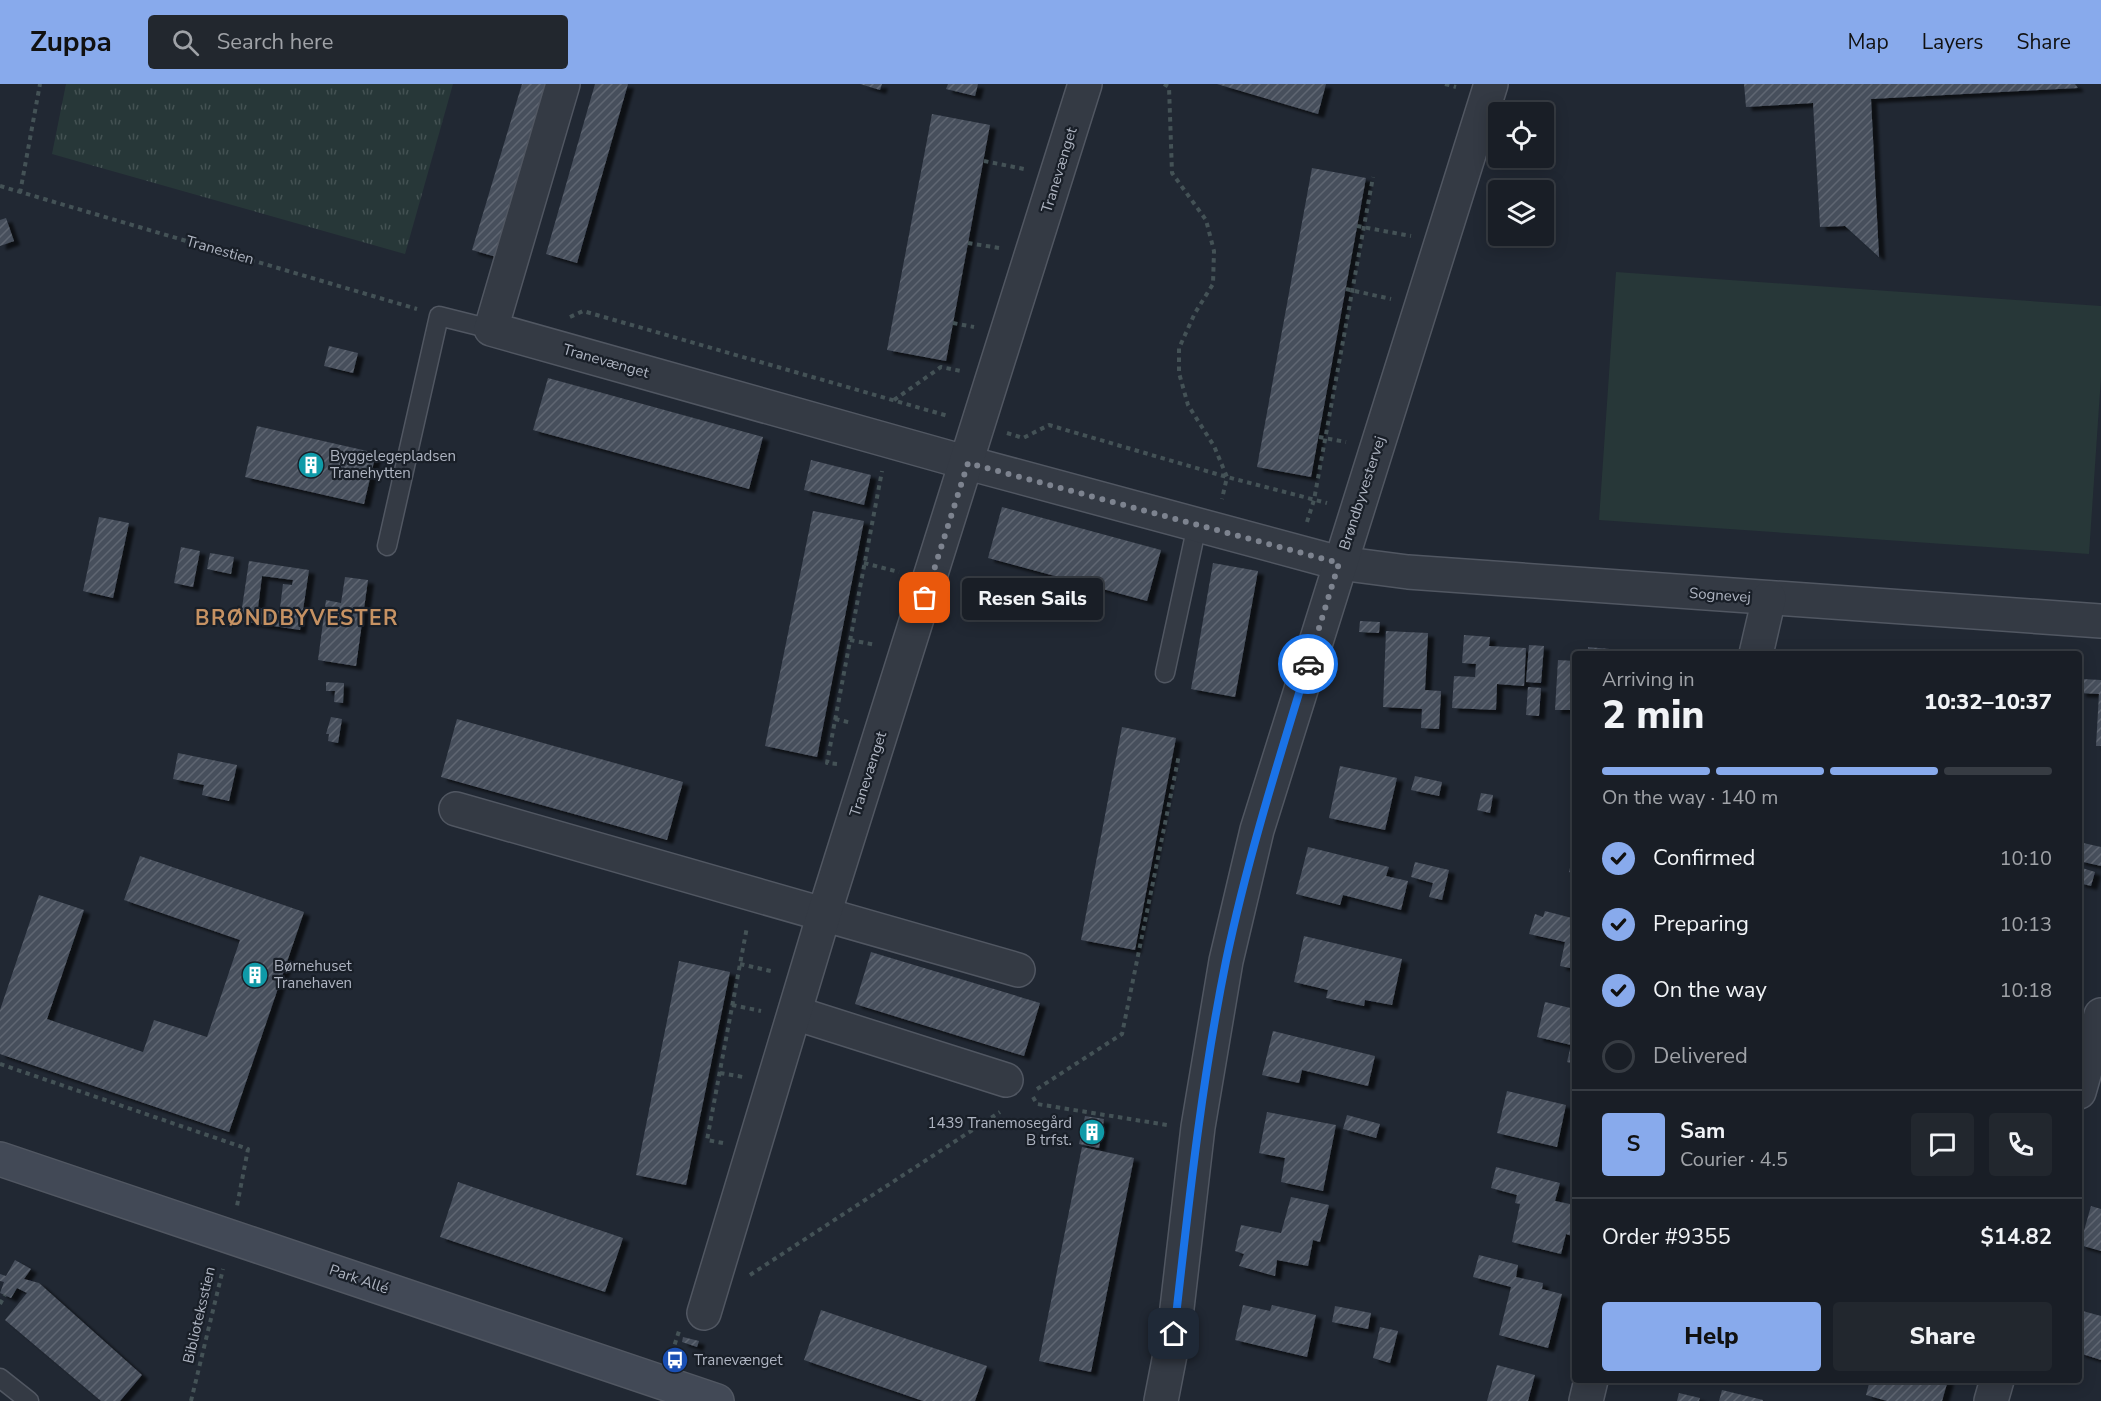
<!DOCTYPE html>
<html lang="en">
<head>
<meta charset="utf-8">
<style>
	body { margin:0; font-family:"Nunito Sans",sans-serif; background:#22272e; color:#f1f3f6; height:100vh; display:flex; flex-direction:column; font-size:22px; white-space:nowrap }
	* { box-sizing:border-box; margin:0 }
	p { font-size:20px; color:#9fa2a7 }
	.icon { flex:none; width:33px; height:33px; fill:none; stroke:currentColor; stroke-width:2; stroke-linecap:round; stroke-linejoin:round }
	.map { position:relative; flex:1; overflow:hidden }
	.panel { position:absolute; left:1572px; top:567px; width:510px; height:732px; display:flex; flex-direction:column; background:#191e26; border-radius:6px; box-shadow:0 3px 15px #0003,0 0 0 2px #373c43 }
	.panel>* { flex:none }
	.fabs { position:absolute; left:1488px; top:18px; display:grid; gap:12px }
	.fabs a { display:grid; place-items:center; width:66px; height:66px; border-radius:6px; background:#191e26; box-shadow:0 3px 15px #0003,0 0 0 2px #373c43; font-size:30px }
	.pin { position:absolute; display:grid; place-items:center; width:51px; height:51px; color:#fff; margin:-26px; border-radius:12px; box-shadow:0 3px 9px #0006 }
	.courier { position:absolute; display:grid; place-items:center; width:60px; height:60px; margin:-30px; border:4px solid #1a73e8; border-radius:50%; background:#fff; color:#222; box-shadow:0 2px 8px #0007 }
	.bubble { position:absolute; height:42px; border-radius:6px; background:#191e26; box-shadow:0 3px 15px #0003,0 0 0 2px #373c43; font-size:20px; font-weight:800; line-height:42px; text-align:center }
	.headline em { font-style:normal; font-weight:800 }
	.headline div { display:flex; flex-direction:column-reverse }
	.headline { display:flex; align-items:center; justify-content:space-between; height:102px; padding:0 30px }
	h1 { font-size:39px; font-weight:800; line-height:45px }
	.bar { display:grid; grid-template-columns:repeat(4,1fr); gap:9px 6px; align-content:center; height:72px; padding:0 30px }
	.bar i { height:8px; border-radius:4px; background:#373c43 }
	.bar .active { background:#88aaec }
	.bar p { grid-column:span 4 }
	.line { display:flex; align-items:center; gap:15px; padding:0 30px; border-top:2px solid #373c43 }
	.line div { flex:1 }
	.round { display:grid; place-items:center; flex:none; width:63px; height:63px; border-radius:6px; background:#22272e }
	ol { padding:0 30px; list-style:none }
	li { display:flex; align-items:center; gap:18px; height:66px }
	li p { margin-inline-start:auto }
	li .icon { padding:6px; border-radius:50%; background:#88aaec; color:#111; stroke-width:4 }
	li:last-child { color:#9fa2a7 }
	li i { width:33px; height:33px; border:3px solid #373c43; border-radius:50% }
	.primary-button { display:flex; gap:12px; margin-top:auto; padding:12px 30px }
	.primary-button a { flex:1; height:69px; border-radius:6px; background:#88aaec; color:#111; font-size:24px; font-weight:800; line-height:69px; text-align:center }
	.primary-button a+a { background:#22272e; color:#f1f3f6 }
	header { display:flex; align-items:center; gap:36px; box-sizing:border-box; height:84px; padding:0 30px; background:#88aaec; color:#111 }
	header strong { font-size:28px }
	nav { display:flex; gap:33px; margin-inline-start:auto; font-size:21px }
	.search { width:420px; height:54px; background:#22272e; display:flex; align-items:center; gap:15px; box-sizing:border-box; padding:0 21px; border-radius:6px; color:#9fa2a7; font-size:22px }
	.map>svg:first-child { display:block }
	.grass { fill:url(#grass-tufts) }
	.garden { fill:#273738 }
	.building { fill:url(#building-hatch); fill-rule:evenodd; filter:url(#shadow) }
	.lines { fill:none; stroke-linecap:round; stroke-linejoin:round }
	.lane-casing { stroke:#515762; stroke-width:21 }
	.street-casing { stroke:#515762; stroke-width:36 }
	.secondary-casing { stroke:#515762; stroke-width:36 }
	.path { stroke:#445256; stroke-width:4; stroke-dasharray:4.5 4.5; stroke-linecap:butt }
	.lane { stroke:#343a44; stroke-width:18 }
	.street { stroke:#343a44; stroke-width:33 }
	.secondary { stroke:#424956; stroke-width:33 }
	.done { stroke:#7d838f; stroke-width:6; stroke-dasharray:0 10.8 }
	.route { stroke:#1a73e8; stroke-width:8 }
	.labels { text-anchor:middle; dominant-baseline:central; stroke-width:4.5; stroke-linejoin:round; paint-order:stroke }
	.street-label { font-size:15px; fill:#aeb4c1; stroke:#191f28 }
	.poi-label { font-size:15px; fill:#aeb4c1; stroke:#191f28; text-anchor:start }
	.district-label { font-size:21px; font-weight:bold; letter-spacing:1.5px; fill:#c69263; stroke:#191f28 }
</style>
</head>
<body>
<header>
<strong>Zuppa</strong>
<div class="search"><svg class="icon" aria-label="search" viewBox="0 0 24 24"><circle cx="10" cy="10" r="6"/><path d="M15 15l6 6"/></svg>Search here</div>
<nav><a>Map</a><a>Layers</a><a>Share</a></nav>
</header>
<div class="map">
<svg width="2101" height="1317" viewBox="0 0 2101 1317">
	<defs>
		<pattern id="grass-tufts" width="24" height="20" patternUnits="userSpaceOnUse" patternTransform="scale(1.5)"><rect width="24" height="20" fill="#273738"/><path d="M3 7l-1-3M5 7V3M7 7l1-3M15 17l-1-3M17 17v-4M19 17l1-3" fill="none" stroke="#445253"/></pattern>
		<pattern id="building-hatch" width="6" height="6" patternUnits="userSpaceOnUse" patternTransform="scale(1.5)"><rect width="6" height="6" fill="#474f5c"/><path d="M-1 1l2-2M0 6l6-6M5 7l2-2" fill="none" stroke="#5f6672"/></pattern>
		<filter id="shadow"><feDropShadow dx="6" dy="4" stdDeviation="1.5" flood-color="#0009"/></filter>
	</defs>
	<rect width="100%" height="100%" fill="#212833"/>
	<polygon class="grass" points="66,0 453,0 405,170 52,70"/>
	<polygon class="garden" points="1616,188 2101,222 2101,293 2089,470 1599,436"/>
	<g class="building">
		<polygon points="522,0 556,0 503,175 472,166"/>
		<polygon points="595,0 628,0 577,179 546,170"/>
		<polygon points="860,0 882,0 880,6"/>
		<polygon points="948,0 978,0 975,12 946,5"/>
		<polygon points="1217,0 1326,0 1318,30"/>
		<polygon points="1744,0 2075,0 2078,4 1871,15 1879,173 1845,142 1820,143 1813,19 1746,23"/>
		<polygon points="932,30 990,41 946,277 887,266"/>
		<polygon points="1312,84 1366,94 1311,393 1257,383"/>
		<polygon points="6,134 14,157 0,162 0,136"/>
		<polygon points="329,262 358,269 353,289 324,282"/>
		<polygon points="548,294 763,353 749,405 533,346"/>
		<polygon points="257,342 376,369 364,420 245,393"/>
		<polygon points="811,376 871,391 864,421 804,406"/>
		<polygon points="1002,423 1161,466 1147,517 988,474"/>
		<polygon points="813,427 864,437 817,673 765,662"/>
		<polygon points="99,433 129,439 113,514 83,507"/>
		<polygon points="181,463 200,467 193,503 174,499"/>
		<polygon points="210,469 234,473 231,490 207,485"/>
		<path d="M249,477L309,486L300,546L240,537ZM262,492L293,496L292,501L283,500L280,524L288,525V528L258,524Z"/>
		<polygon points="1213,479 1258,487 1235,613 1191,605"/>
		<polygon points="345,493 368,496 356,582 318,576 326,516 341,519"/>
		<polygon points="1360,537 1380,538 1379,549 1359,548"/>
		<polygon points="1386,547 1428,549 1425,606 1441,607 1439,645 1421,644 1422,625 1383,623"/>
		<polygon points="1464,551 1490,553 1489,562 1526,564 1524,602 1497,600 1496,626 1452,624 1454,592 1475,593 1476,580 1462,579"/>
		<polygon points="1529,561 1544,562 1541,599 1526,598"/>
		<polygon points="1588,563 1621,566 1620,570 1588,570"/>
		<polygon points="1654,565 1698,568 1698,570 1654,570"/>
		<polygon points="1558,576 1575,577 1575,626 1555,626"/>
		<polygon points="2081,595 2101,596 2101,662 2096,662 2099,610 2080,609"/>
		<polygon points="326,598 344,599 343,619 334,618 335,607 326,607"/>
		<polygon points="1528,603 1541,604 1539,632 1526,631"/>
		<polygon points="331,633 342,635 338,659 328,657 329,650 326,650"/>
		<polygon points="457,635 683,698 667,756 441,693"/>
		<polygon points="1122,643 1176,654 1135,866 1081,856"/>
		<polygon points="178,669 237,681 229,717 202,711 204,701 173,695"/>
		<polygon points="1340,682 1397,694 1385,746 1329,734"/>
		<polygon points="1415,692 1442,698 1439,712 1411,706"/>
		<polygon points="1481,709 1493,711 1490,729 1477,726"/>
		<polygon points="2079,758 2101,763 2101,782 2079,777"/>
		<polygon points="1308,763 1389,783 1386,792 1408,797 1401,826 1343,811 1340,821 1296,810"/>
		<polygon points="1574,767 1575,767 1575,790 1569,788"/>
		<polygon points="140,772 304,828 229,1048 0,970 0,926 39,811 84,826 47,935 143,968 154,936 207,953 240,856 124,816"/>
		<polygon points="1415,778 1449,786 1442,816 1429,813 1433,799 1411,793"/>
		<polygon points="2079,783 2095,788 2091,802 2079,799"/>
		<polygon points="1545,827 1572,834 1575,827 1575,885 1560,882 1565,858 1529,850 1535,830 1543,833"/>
		<polygon points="1304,852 1402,875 1392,921 1365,916 1364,922 1326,914 1328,906 1294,898"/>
		<polygon points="871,868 1040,919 1024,972 855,920"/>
		<polygon points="679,877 730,888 686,1101 636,1091"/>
		<polygon points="1545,918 1575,925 1575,980 1567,978 1571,961 1537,953"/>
		<polygon points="1273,947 1375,972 1368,1002 1302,986 1299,999 1262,991"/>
		<polygon points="1507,1007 1566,1021 1557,1063 1497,1049"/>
		<polygon points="1267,1028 1336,1041 1323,1107 1281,1098 1285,1074 1259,1069"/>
		<polygon points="1347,1031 1380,1040 1376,1054 1343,1045"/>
		<polygon points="1085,1032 1104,1035 1099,1064 1079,1060"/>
		<polygon points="1082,1063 1134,1074 1091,1288 1039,1277"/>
		<polygon points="1496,1083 1560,1099 1555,1117 1575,1121 1575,1153 1566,1150 1561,1170 1512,1158 1520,1120 1515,1119 1517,1111 1491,1104"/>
		<polygon points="458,1098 623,1154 605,1208 440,1153"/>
		<polygon points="1291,1113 1329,1121 1320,1158 1313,1156 1308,1182 1277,1176 1275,1192 1239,1182 1244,1170 1235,1167 1241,1141 1281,1149"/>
		<polygon points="2091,1122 2101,1125 2101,1167 2080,1161"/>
		<polygon points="1479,1171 1518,1181 1516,1193 1543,1199 1542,1205 1562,1210 1548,1264 1499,1251 1511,1203 1473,1193"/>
		<polygon points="15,1176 31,1185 24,1195 39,1199 142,1291 120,1317 101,1317 5,1236 27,1209 17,1204 11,1214 0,1209 4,1198 0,1197 0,1190 6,1192"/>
		<polygon points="1243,1221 1270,1227 1272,1221 1316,1231 1307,1273 1235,1256"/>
		<polygon points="1335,1222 1371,1229 1368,1245 1332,1238"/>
		<polygon points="821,1226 987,1282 975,1317 923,1317 804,1276"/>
		<polygon points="2079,1226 2101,1232 2101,1276 2079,1269"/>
		<polygon points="1380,1243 1398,1247 1390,1279 1373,1274"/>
		<polygon points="683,1253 699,1257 697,1263 682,1258"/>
		<polygon points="1497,1281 1535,1291 1528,1317 1487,1317"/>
		<polygon points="1870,1296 1948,1296 1942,1317 1887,1317 1866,1311"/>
		<polygon points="1722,1306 1763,1316 1763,1317 1719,1317"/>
		<polygon points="1679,1309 1700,1314 1699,1317 1677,1317"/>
	</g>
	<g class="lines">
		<defs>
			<g id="lane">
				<polyline points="387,462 439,232 491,245"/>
				<polyline points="1165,589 1197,441"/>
				<polyline points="0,1294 29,1317"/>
			</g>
			<g id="street">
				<polyline points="563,0 491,245 968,379 1339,479 1408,488 2101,537"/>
				<polyline points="1756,570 1769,514"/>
				<polyline points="456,725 1018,886"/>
				<polyline points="795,929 1006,996"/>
				<polyline points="2079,1008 2101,931"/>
				<polyline points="704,1229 824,830 1085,0"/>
				<polyline points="1161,1317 1174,1250 1198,1043 1226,877 1257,746 1491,0"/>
				<polyline points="1586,1317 1591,1296"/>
				<polyline points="1991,1317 1997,1296"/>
			</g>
			<polyline id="secondary" points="0,1075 717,1317"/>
		</defs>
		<use href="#lane" class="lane-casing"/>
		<use href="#street" class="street-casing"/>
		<use href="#secondary" class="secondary-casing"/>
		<g class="path">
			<polyline points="1164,0 1169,3 1172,89 1206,136 1214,167 1213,200 1195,229 1179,264 1179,289 1188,321 1214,362 1227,393 1222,415"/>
			<polyline points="1445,0 1456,3"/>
			<polyline points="984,77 1024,85"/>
			<polyline points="0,102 417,225"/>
			<polyline points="20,109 40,0"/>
			<polyline points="1357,142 1411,152"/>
			<polyline points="968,159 999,164"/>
			<polyline points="1346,205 1391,215"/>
			<polyline points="570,233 583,227 948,332"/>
			<polyline points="953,239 974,243"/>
			<polyline points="894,316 941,283 961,287"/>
			<polyline points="1007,349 1023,354 1049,341 1227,393 1327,419"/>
			<polyline points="1319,353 1346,358"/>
			<polyline points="1307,438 1314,416 1373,93"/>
			<polyline points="864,479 899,488"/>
			<polyline points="850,556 876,561"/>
			<polyline points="835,635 852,639"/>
			<polyline points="837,680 827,679 882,387"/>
			<polyline points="740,880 775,888"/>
			<polyline points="732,921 761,927"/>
			<polyline points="0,980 248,1065 237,1122"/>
			<polyline points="720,989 743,993"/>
			<polyline points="1037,1005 1122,950 1179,671"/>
			<polyline points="1033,1013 1037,1020 1167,1041"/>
			<polyline points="723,1059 707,1056 747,843"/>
			<polyline points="750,1191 1000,1028"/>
			<polyline points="0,1220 5,1211"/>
			<polyline points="672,1269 679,1247"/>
			<polyline points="191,1317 223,1185"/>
		</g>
		<use href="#lane" class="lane"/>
		<use href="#street" class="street"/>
		<use href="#secondary" class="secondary"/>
	</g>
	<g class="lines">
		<polyline class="done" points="925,514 968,379 1339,479 1308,580"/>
		<path class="route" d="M1174,1250C1188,1125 1201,1000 1226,877C1247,776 1278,678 1308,580"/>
	</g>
	<defs>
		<symbol id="building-disc" viewBox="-11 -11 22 22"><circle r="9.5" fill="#0f9aa8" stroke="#191f28"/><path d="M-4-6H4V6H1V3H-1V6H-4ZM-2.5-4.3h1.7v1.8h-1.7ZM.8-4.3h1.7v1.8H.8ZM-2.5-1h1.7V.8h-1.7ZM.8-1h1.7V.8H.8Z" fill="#fff"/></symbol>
		<symbol id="bus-disc" viewBox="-11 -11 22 22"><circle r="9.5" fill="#1a4fb4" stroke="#191f28"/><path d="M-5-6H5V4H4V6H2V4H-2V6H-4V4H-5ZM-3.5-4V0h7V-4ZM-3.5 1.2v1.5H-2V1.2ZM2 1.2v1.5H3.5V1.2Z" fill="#fff"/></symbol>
	</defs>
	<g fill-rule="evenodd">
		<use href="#building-disc" x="296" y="366" width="30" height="30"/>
		<use href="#building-disc" x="240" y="876" width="30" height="30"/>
		<use href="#building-disc" x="1077" y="1033" width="30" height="30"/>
		<use href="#bus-disc" x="660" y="1261" width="30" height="30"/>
	</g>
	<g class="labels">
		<g class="street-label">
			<text transform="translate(1059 86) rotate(-73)">Tranevænget</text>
			<text transform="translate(220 166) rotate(16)">Tranestien</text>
			<text transform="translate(606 277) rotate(16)">Tranevænget</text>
			<text transform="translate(1362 409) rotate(-72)">Brøndbyvestervej</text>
			<text transform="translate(1720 511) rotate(4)">Sognevej</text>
			<text transform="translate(868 690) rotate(-72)">Tranevænget</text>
			<text transform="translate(359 1195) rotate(19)">Park Allé</text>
			<text transform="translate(199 1231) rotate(-77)">Biblioteksstien</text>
		</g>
		<g class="poi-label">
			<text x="330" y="372">Byggelegepladsen<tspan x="330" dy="17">Tranehytten</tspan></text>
			<text x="274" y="882">Børnehuset<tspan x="274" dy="17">Tranehaven</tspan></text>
			<text x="1072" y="1039" text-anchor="end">1439 Tranemosegård<tspan x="1072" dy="17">B trfst.</tspan></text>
			<text x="694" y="1276">Tranevænget</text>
		</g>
		<g class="district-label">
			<text x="297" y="534">BRØNDBYVESTER</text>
		</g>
	</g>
</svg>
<div class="fabs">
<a><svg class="icon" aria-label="locate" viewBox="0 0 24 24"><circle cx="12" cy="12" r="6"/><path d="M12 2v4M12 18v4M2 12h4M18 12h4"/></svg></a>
<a><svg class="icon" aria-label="layers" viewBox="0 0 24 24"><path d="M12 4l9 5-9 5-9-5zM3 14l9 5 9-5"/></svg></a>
</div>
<div class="pin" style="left:925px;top:514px;background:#ea580c"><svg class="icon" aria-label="bag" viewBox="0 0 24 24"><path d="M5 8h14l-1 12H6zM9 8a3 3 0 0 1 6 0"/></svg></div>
<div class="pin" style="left:1174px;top:1250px;background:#1f2937"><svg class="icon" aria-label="home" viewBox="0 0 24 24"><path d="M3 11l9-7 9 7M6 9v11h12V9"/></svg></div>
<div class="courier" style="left:1308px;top:580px"><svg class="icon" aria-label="car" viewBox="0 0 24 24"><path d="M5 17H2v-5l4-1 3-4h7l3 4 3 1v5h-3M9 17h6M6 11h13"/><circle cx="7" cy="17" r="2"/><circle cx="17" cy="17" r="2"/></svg></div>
<div class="bubble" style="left:962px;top:494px;width:141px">Resen Sails</div>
<section class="panel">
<div class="headline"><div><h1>2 min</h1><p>Arriving in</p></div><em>10:32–10:37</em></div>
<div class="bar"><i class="active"></i><i class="active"></i><i class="active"></i><i></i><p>On the way · 140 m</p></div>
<ol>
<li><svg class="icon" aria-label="check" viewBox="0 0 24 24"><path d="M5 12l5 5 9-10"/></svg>Confirmed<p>10:10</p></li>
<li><svg class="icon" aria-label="check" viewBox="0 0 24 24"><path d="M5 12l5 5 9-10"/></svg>Preparing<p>10:13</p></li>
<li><svg class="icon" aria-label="check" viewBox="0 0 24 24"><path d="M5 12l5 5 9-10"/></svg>On the way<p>10:18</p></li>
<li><i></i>Delivered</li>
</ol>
<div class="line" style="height:108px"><b class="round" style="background:#88aaec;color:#111">S</b><div><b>Sam</b><p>Courier · 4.5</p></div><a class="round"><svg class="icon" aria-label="chat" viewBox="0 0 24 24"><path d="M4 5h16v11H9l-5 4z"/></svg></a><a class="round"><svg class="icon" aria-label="phone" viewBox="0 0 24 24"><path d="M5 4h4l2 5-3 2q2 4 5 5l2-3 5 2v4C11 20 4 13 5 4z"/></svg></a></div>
<div class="line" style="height:78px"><div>Order #9355</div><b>$14.82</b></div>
<div class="primary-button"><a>Help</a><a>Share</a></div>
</section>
</div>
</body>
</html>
